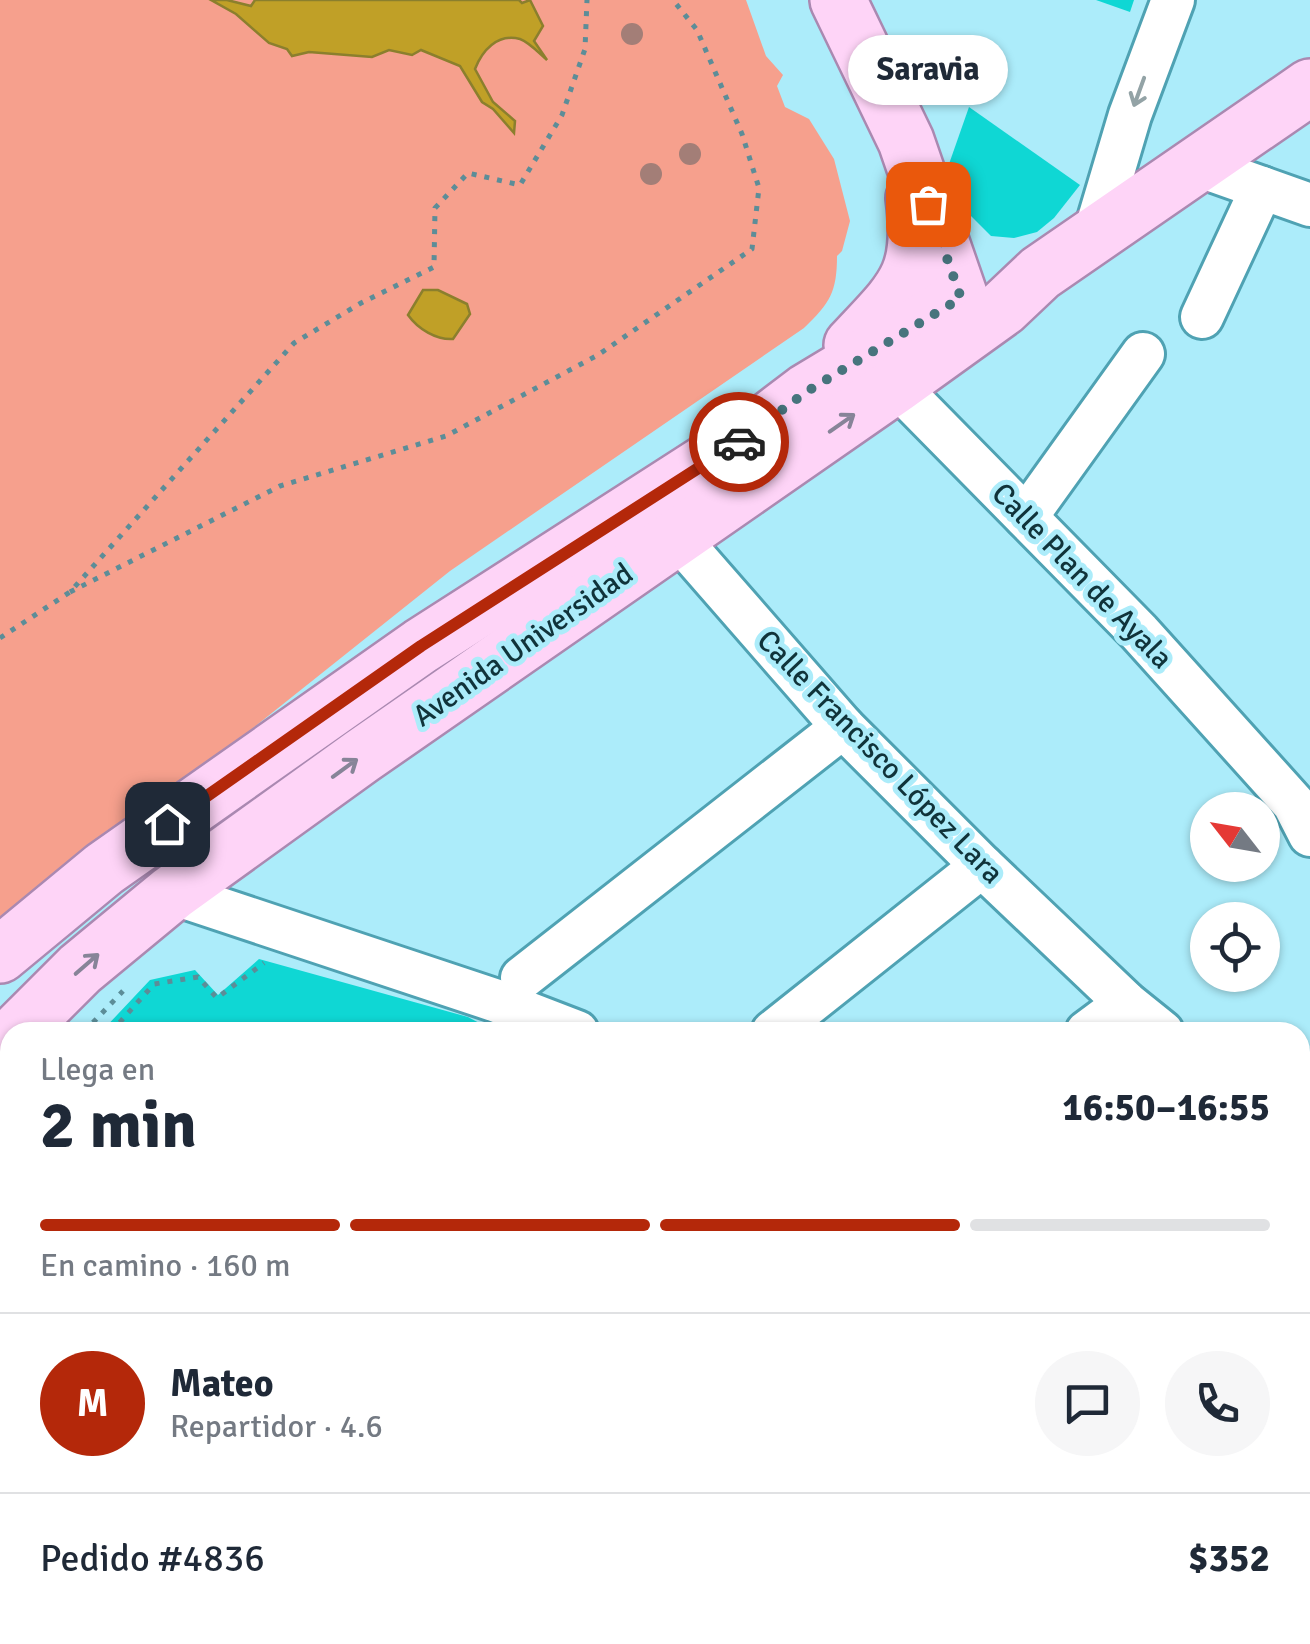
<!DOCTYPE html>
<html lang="es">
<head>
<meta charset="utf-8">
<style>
	body { margin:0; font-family:Signika,sans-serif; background:#f6f6f7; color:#1f2937; height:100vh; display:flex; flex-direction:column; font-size:38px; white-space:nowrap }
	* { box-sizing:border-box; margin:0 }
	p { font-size:32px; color:#747a83 }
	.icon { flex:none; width:55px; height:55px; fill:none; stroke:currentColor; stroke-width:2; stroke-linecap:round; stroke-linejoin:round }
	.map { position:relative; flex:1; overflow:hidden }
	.details { position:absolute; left:0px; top:1022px; width:1310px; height:622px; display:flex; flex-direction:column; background:#fff; border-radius:30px 30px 0 0; box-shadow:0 2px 8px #0004 }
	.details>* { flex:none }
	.needle { width:65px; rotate:301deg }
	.fabs { position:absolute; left:1190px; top:792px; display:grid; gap:20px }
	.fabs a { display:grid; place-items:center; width:90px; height:90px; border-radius:50%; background:#fff; box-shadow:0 2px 8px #0004; font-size:50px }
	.pin { position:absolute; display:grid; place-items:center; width:85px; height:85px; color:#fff; margin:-42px; border-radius:20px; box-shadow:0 5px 15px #0006 }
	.courier { position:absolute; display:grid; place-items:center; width:100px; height:100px; margin:-50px; border:8px solid #b4280a; border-radius:50%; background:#fff; color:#222; box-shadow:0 2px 12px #0007 }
	.bubble { position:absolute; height:70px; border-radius:35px; background:#fff; box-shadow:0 2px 8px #0004; font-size:32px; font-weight:700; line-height:70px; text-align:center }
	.overview em { font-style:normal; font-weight:700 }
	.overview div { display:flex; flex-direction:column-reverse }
	.overview { display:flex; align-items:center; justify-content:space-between; height:170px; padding:0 40px }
	h1 { font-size:65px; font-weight:700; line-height:75px }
	.bar { display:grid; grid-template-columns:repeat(4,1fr); gap:15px 10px; align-content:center; height:120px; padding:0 40px }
	.bar i { height:12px; border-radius:8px; background:#e0e1e3 }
	.bar .active { background:#b4280a }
	.bar p { grid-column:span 4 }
	.line { display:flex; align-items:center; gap:25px; padding:0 40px; border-top:2px solid #e0e1e3 }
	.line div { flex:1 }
	.round { display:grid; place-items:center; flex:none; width:105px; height:105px; border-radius:52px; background:#f6f6f7 }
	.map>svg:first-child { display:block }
	.green { fill:#f6a08d }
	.water { fill:#c0a027; stroke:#8b7f2d; stroke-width:2.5 }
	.building { fill:#0fd7d4 }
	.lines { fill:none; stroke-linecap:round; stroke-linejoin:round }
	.minor-casing { stroke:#4fa2b3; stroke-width:48 }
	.major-casing { stroke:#aa89b1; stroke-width:60 }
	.path { stroke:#5c8d98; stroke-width:5; stroke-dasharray:5 8; stroke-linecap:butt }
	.minor { stroke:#fff; stroke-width:42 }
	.major { stroke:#fed4f7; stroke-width:55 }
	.tree { fill:#a37e77 }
	.oneway { stroke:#93a3a6 }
	.oneway2 { stroke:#878498 }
	.done { stroke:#47747d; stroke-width:10; stroke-dasharray:0 18 }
	.route { stroke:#b4280a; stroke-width:12 }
	.labels { text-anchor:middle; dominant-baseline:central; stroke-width:10; stroke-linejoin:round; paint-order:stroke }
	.street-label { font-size:30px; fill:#10333a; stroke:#acecfa }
</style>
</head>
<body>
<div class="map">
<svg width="1310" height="1644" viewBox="0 0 1310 1644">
	<rect width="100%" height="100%" fill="#acecfa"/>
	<path class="green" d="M0,0H746L766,56L783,75L777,86L785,107L809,119L834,159L850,221L842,251L837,256C837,292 830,303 804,328L450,571L0,930Z"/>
	<g class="water">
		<path d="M211,0H227L251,6L255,0H519L522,3L530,0L543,26L534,41L547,60C540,54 529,42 520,39C497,33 482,51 475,69L493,102L515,121L514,133L493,109L482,102L460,66L421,50L412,55L389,50L372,57L309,52L292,56L287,49L269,43L236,14Z"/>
		<path d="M423,290H438L467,304L470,314L453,339C436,340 418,329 408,315Z"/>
	</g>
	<g class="building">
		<polygon points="1096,0 1134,0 1130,12"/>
		<polygon points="969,107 1080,185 1054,218 1037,232 1014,238 991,236 962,207 949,164"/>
		<polygon points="259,959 468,1017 496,1032 101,1032 150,980 195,970 218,995"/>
		<polygon points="10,1131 10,1635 155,1635 149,1644 0,1644 0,1141"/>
	</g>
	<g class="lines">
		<defs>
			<g id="minor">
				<polyline points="1197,165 1310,205"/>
				<polyline points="1094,236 1130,115 1173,0"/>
				<polyline points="1202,317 1262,188"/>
				<polyline points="896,385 1139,632 1294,804 1310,835"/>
				<polyline points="657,514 843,727 982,866 1126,1003 1162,1032"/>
				<polyline points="1026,517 1143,354"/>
				<polyline points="172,893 494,1000 577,1032"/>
				<polyline points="522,978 843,727"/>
				<polyline points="773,1032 982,866"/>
				<polyline points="1087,1032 1126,1003"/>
				<polyline points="1300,1148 1308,1154"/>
				<polyline points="1300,1267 1310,1270"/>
				<polyline points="1300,1308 1310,1308"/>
				<polyline points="1080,1635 1098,1644"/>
				<polyline points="1128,1635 1128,1644"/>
				<polyline points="187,1644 193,1635"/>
				<polyline points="401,1644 406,1635"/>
				<polyline points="625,1644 630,1635"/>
				<polyline points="892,1644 898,1635 927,1644"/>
			</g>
			<g id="major">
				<polyline points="838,0 906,141 971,329"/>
				<path d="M852,345C903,290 924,277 914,198"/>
				<polyline points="0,955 104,869 421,646 751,434 806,392 957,301"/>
				<polyline points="17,1032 80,969 172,893 362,756 896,385 1003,308 1040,273 1310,87"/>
			</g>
		</defs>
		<use href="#minor" class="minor-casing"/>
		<use href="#major" class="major-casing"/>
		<g class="path">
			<polyline points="70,592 280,486 446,436 598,355 752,249 759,188 742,134 697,30 673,0"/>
			<polyline points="0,638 70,592 294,343 361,303 434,267 435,208 468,173 520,185 562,115 585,49 587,0"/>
			<polyline points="84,1032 123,991"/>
			<polyline points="111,1032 154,984 198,977 217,998 264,963"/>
			<polyline points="0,1123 10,1112"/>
			<polyline points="0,1159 10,1148"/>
			<polyline points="0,1431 10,1438"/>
			<polyline points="0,1478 10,1477"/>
			<polyline points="1300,1488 1310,1487"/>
			<polyline points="1300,1563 1310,1561"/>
			<polyline points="1253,1635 1253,1644"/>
			<polyline points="61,1644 64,1635"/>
		</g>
		<use href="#minor" class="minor"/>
		<use href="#major" class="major"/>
	</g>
	<g class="tree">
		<circle cx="632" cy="34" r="11"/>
		<circle cx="690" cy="154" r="11"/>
		<circle cx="651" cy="174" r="11"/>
	</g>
	<defs><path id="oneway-shaft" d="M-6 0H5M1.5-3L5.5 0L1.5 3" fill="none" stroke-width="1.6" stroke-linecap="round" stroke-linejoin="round" transform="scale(2.5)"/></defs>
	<use class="oneway" href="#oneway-shaft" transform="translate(1139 92) rotate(110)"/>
	<g class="oneway2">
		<use href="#oneway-shaft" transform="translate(842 423) rotate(-35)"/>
		<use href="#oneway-shaft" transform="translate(345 768) rotate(-36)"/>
		<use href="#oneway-shaft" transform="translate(87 964) rotate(-41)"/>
	</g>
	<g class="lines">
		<polyline class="done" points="739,442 806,392 961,298 928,204"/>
		<polyline class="route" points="167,824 421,646 739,442"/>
	</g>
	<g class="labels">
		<g class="street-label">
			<text transform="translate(1082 576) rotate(46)">Calle Plan de Ayala</text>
			<text transform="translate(523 645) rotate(-35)">Avenida Universidad</text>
			<text transform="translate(880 757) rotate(46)">Calle Francisco López Lara</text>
		</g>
	</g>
</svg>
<div class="fabs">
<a><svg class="needle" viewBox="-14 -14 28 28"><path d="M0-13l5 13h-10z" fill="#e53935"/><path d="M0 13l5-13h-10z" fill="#747a83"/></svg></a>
<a><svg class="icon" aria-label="locate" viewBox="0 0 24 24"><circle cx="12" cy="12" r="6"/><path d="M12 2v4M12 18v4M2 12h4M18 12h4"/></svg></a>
</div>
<div class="pin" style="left:928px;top:204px;background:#ea580c"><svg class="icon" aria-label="bag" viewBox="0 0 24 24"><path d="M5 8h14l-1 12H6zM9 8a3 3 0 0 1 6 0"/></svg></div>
<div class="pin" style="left:167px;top:824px;background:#1f2937"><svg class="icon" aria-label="home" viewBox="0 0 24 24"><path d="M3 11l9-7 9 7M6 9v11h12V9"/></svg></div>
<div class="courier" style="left:739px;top:442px"><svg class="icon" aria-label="car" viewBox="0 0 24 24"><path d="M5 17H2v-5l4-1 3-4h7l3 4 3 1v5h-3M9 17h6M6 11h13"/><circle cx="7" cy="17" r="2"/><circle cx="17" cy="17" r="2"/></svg></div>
<div class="bubble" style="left:848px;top:35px;width:160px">Saravia</div>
<section class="details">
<div class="overview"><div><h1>2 min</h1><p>Llega en</p></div><em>16:50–16:55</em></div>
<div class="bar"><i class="active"></i><i class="active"></i><i class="active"></i><i></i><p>En camino · 160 m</p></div>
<div class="line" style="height:180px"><b class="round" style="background:#b4280a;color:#fff">M</b><div><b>Mateo</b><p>Repartidor · 4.6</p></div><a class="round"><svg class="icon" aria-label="chat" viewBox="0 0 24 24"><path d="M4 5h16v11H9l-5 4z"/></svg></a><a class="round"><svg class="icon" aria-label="phone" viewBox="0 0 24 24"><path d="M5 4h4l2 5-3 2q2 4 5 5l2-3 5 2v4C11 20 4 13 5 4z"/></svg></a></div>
<div class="line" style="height:130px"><div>Pedido #4836</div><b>$352</b></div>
</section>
</div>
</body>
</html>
